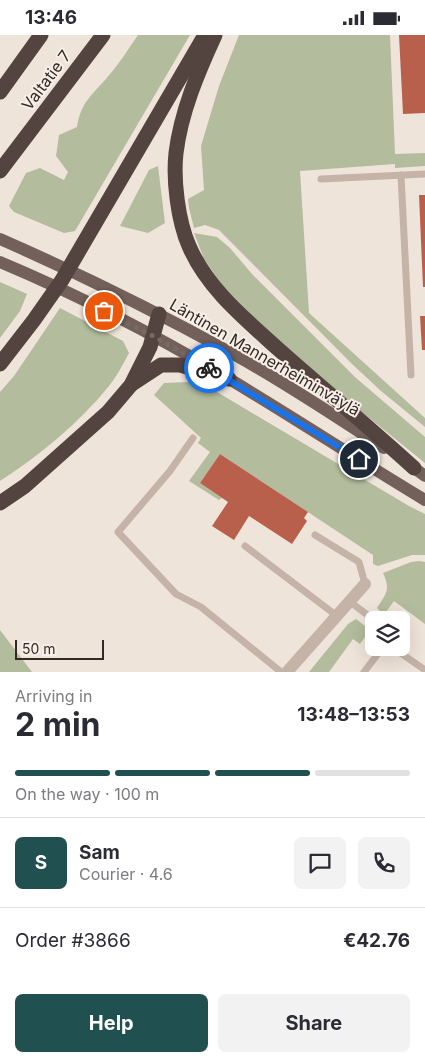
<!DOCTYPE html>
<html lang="en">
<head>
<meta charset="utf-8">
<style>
	body { margin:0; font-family:Inter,sans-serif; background:#f2f2f3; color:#2b2b33; height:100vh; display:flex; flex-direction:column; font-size:19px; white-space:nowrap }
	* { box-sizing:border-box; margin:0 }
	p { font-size:16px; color:#7c7c81 }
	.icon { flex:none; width:28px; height:28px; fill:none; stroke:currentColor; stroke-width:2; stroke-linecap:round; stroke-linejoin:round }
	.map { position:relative; height:637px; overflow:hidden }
	.side { display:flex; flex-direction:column; background:#fff; flex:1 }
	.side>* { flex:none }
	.controls { position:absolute; left:365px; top:576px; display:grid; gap:10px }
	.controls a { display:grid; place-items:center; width:45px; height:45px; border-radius:8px; background:#fff; box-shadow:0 5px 20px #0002; font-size:25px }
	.scale { position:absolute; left:15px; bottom:12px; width:89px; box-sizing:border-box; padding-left:5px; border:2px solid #332a27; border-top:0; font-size:14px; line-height:18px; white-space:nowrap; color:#332a27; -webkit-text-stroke:4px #f7eee6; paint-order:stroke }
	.pin { position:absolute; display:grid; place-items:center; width:42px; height:42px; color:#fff; margin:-21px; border:2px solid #fff; border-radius:50%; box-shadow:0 1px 5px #0007 }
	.courier { position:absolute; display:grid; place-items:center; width:50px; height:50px; margin:-25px; border:4px solid #1a73e8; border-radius:50%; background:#fff; color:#222; box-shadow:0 1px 6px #0007 }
	.head em { font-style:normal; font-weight:700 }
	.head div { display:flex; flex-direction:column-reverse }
	.head { display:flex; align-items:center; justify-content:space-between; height:85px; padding:0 15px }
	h1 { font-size:32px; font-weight:700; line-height:38px }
	.bar { display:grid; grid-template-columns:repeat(4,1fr); gap:8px 5px; align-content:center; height:60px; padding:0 15px }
	.bar i { height:6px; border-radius:4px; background:#e1e1e2 }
	.bar .active { background:#215050 }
	.bar p { grid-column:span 4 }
	.line { display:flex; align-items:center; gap:12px; padding:0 15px; border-top:1px solid #e1e1e2 }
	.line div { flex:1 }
	.round { display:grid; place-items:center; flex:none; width:52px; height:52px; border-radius:8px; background:#f2f2f3 }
	.action { display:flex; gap:10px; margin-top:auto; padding:10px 15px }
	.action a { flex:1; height:58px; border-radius:8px; background:#215050; color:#fff; font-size:20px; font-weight:700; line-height:58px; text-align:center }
	.action a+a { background:#f2f2f3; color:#2b2b33 }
	.status { display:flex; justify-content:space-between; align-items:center; height:35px; padding:0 25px; background:#fff; direction:ltr }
	.status svg { height:14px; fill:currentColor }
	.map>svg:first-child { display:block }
	.green { fill:#b3bc9c }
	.building { fill:#b9604d }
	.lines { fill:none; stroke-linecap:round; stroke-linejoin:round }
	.service { stroke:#c5b3a8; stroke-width:7 }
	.minor { stroke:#c5b3a8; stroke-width:12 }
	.primary { stroke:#73605a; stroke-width:12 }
	.motorway { stroke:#53443f; stroke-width:15 }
	.done { stroke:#756b66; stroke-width:5; stroke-dasharray:0 9 }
	.route { stroke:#1a73e8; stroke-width:6 }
	.labels { text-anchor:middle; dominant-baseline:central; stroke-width:4; stroke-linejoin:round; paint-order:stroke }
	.street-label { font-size:16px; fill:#332a27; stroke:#f7eee6 }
</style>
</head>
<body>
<div class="status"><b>13:46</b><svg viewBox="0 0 49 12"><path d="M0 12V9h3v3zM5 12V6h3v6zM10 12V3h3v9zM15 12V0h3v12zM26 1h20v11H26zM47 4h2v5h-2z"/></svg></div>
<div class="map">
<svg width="425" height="637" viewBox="0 0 425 637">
	<rect width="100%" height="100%" fill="#efe4da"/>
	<g class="green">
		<path d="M138,0H190L75,196L64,198L14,177L9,171L26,138L40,133L64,145L68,137L56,121L59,100L77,92C81,65 95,58 111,38C121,26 129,13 138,0Z"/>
		<polygon points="239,0 390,0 395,119 425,118 425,131 395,133 395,129 300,136 309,278 425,383 425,392 381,356 352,329 219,195 205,190 194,193 189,173 188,164 204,155 201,111 219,51"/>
		<polygon points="158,131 165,188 148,198 120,191 149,135"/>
		<polygon points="194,198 217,202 230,213 252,239 356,343 425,402 425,428 357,373 280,308 224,253 204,224"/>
		<polygon points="0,247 27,259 20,276 0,303"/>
		<path d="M60,273L123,306L129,318C123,329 117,341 109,351C79,388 40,420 0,446V357L14,341Z"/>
		<polygon points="188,347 217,357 409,471 425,479 425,520 412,520 378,531 373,529 373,520 220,419 200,448 222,463 219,465 189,446 210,417 198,408 201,403 154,360 164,348"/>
		<path d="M419,526L425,527V589L394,566L384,580L377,573C386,559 391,555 383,538L411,527Z"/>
		<polygon points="356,584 370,595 360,609 353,604 329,637 309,637 348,589"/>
		<polygon points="0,595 32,637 0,637"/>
	</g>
	<g class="building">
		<polygon points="399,0 425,0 425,78 403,79"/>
		<polygon points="419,160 425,160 425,252 423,252"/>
		<polygon points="420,281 425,281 425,315 422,315"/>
		<polygon points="220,419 308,477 304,483 307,486 292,509 249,481 234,505 212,491 228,467 200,448"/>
	</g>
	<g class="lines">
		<g class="service">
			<polyline points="401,140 411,340"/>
			<polyline points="321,144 425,139"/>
			<polyline points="193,403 170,436 118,497 176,559 201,572 281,637"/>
			<polyline points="315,500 359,527 365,549"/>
			<polyline points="245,511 337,581"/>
			<polyline points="349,566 374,585"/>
			<polyline points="392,612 425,635"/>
			<polyline points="364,637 383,612"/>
		</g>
		<polyline class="minor" points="287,637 365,549"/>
		<g class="primary">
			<path d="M0,204C80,239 159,278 235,320C286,348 335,381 384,413"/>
			<path d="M0,227C79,260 157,301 231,345C296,384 360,426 425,465"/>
			<polyline points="407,428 425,441"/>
		</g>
		<g class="motorway">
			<path d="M215,0C198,37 181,77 176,118C173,145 178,186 189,211C207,253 244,283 277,313C322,353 369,392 414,433"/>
			<polyline points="0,57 41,0"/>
			<polyline points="0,136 103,0"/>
			<polyline points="0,329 34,285 62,245 205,0"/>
			<polyline points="132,349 161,330 180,330 229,344"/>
			<polyline points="0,468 25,451 108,377 131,350 150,312 159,279"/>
		</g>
	</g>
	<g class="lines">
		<polyline class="done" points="104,276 153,301 209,333"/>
		<polyline class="route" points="209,333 359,424"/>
	</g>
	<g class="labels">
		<g class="street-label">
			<text transform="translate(46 45) rotate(-53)">Valtatie 7</text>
			<text transform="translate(265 322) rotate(30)">Läntinen Mannerheiminväylä</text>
		</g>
	</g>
</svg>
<div class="controls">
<a><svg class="icon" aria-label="layers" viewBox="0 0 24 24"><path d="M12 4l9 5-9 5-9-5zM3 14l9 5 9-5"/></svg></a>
</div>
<div class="scale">50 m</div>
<div class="pin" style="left:104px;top:276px;background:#ea580c"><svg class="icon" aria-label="bag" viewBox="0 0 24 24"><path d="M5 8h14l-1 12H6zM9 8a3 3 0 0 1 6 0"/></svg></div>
<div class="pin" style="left:359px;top:424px;background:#1f2937"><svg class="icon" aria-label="home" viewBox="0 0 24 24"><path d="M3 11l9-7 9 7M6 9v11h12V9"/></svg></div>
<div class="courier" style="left:209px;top:333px"><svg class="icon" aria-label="bike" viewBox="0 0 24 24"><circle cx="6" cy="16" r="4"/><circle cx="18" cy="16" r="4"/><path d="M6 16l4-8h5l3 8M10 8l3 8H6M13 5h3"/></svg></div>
</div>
<section class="side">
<div class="head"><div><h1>2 min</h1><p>Arriving in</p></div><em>13:48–13:53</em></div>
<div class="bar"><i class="active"></i><i class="active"></i><i class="active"></i><i></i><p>On the way · 100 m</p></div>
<div class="line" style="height:90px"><b class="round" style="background:#215050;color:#fff">S</b><div><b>Sam</b><p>Courier · 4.6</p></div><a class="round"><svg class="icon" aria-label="chat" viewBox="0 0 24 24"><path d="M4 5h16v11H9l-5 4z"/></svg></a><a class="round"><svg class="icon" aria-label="phone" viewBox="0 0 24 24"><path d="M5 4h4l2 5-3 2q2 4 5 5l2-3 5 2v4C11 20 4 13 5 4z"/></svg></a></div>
<div class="line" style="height:65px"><div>Order #3866</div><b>€42.76</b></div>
<div class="action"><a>Help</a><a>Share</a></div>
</section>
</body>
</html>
